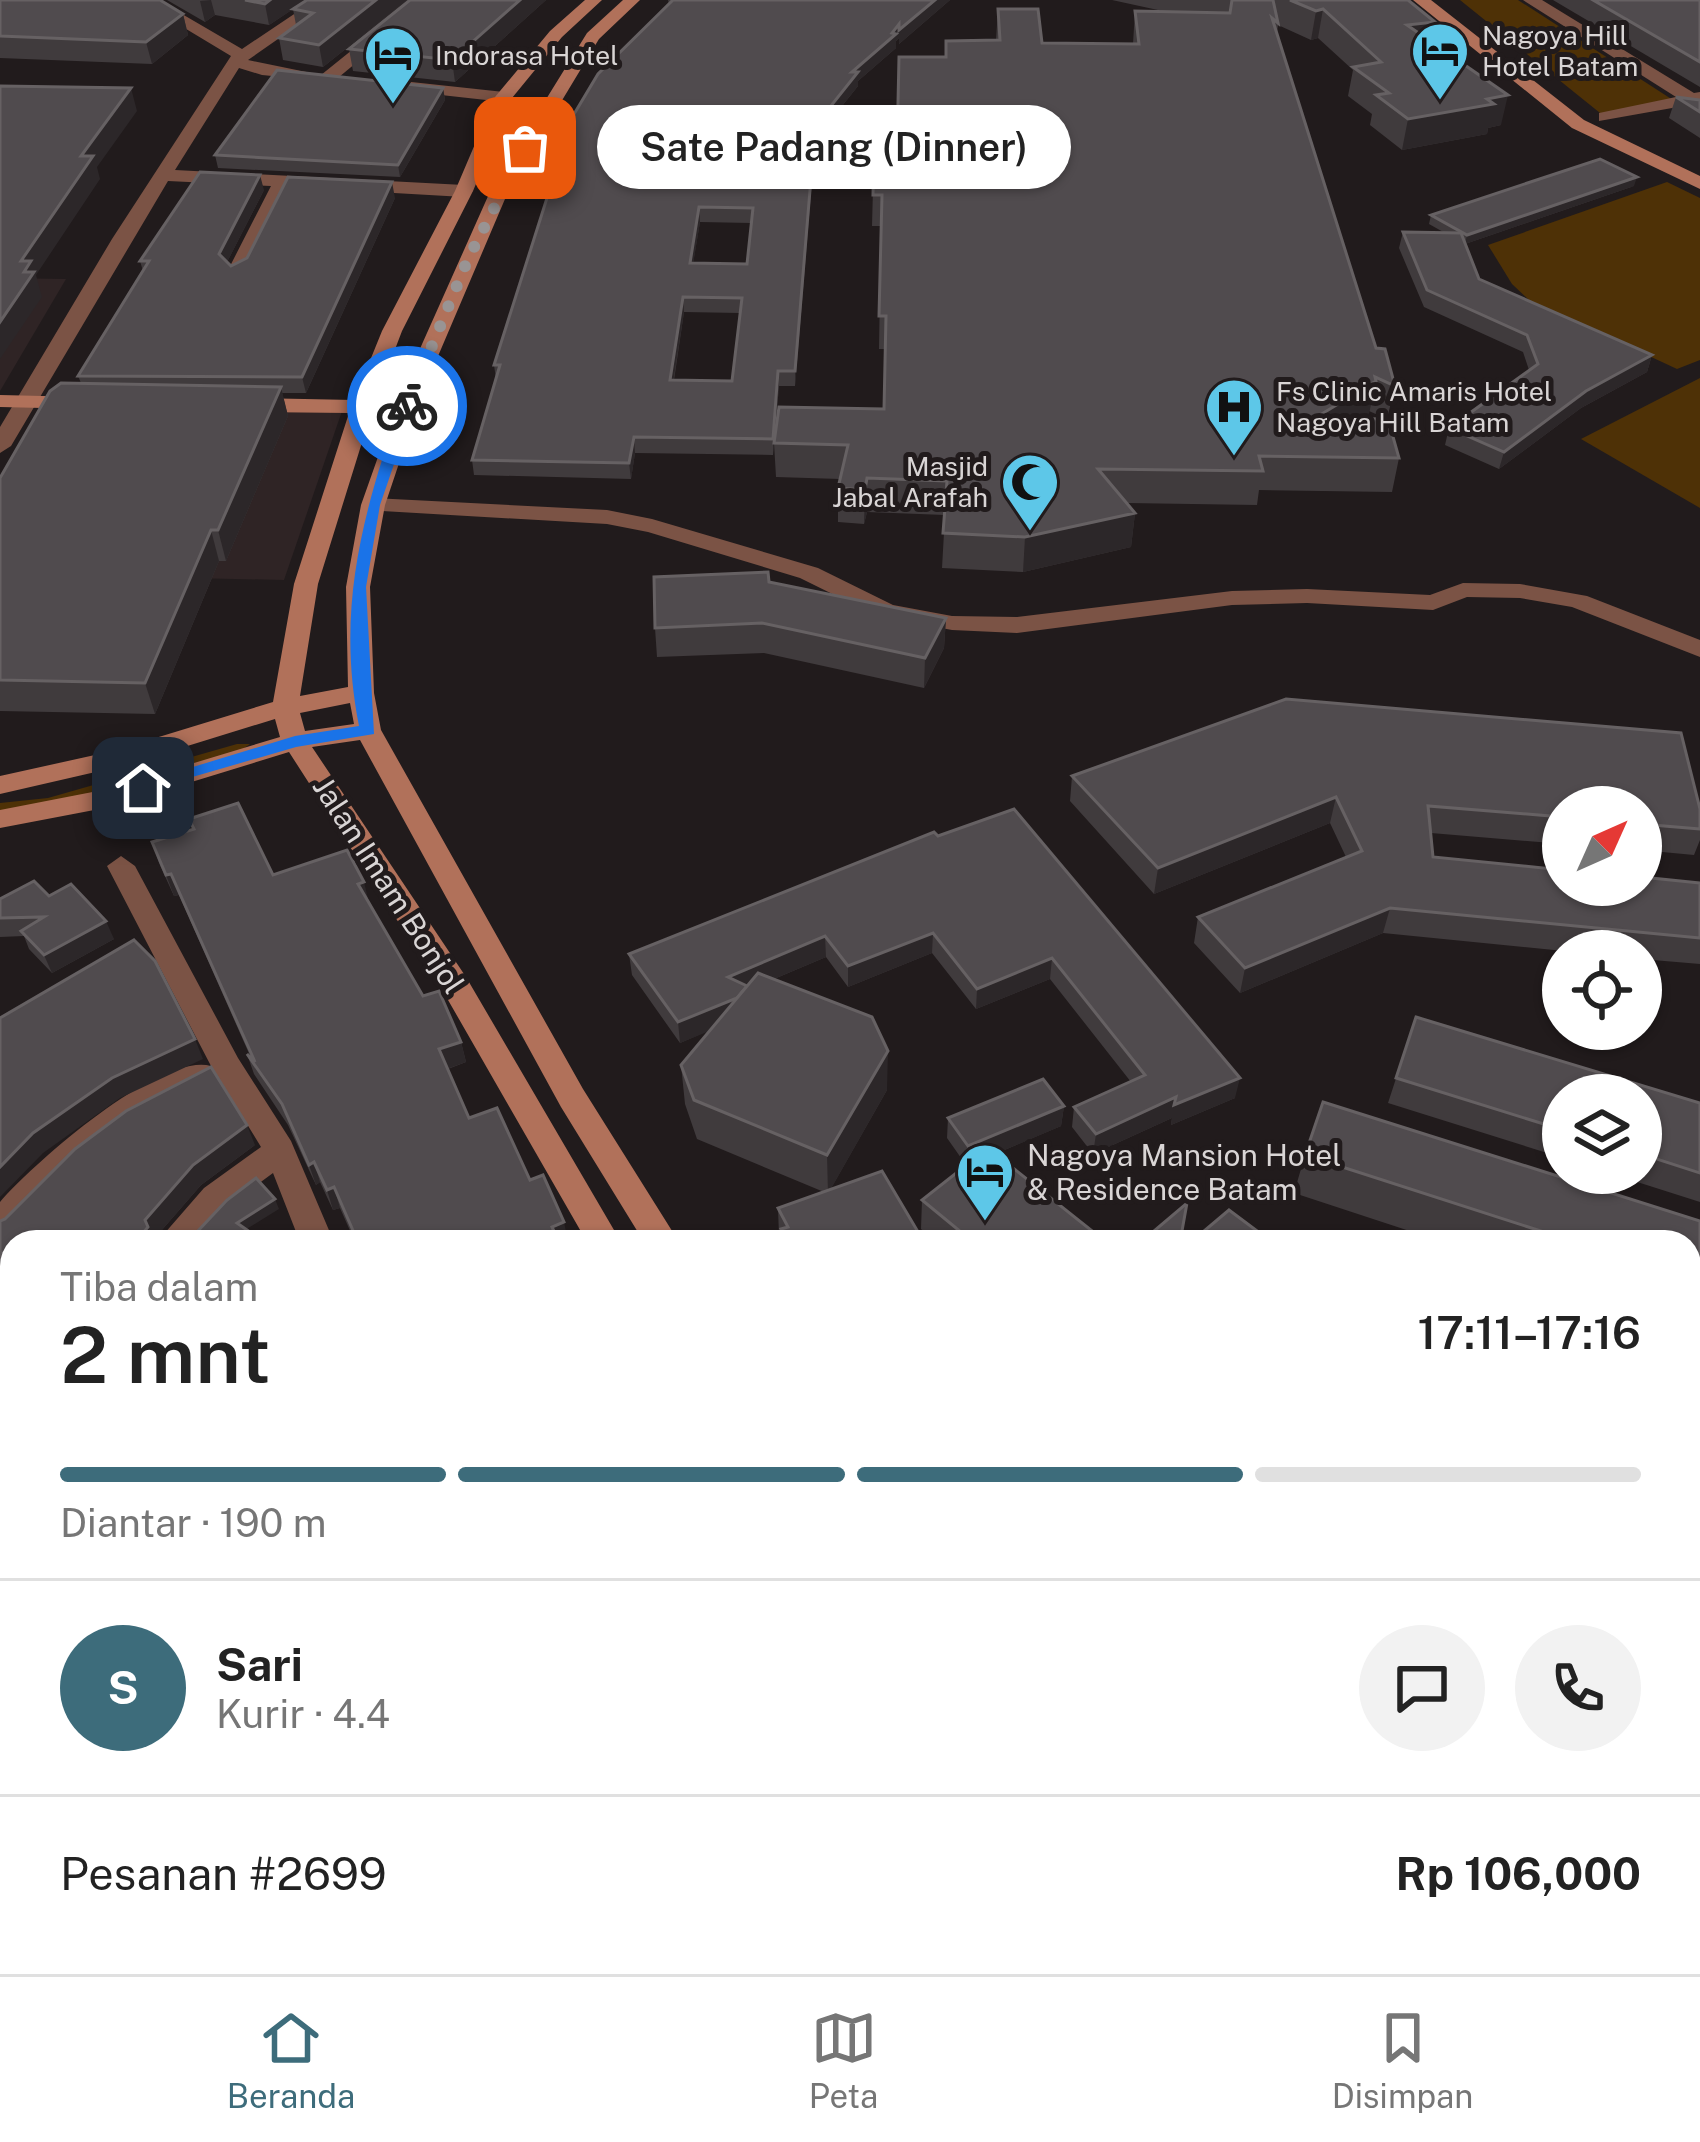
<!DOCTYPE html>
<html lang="id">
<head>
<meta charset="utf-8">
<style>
	body { margin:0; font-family:"Public Sans",sans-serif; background:#f2f2f2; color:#222; height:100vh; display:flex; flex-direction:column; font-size:45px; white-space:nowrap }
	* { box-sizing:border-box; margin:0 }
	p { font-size:39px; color:#767676 }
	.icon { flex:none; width:66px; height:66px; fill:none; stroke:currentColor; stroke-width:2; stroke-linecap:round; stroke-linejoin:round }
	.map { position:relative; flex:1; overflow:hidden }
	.drawer { position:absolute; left:0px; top:1230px; width:1701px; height:744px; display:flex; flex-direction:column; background:#fff; border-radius:36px 36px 0 0; box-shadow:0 3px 9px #0004 }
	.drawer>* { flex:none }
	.needle { width:78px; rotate:45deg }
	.tools { position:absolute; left:1542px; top:786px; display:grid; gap:24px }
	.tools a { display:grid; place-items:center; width:120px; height:120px; border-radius:50%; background:#fff; box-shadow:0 3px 9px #0004; font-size:60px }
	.pin { position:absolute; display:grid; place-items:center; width:102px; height:102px; color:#fff; margin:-51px; border-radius:24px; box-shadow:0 6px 18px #0006 }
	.courier { position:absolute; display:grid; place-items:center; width:120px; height:120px; margin:-60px; border:9px solid #1a73e8; border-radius:50%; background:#fff; color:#222; box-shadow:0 3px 15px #0007 }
	.bubble { position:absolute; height:84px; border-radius:42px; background:#fff; box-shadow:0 3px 9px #0004; font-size:39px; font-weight:600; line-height:84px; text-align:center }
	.headline em { font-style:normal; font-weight:600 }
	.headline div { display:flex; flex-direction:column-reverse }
	.headline { display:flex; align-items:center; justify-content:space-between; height:204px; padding:0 60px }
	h1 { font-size:78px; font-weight:600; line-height:90px }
	.bar { display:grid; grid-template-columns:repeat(4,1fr); gap:18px 12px; align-content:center; height:144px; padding:0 60px }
	.bar i { height:15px; border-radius:9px; background:#e0e0e0 }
	.bar .current { background:#3d6c7b }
	.bar p { grid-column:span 4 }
	.line { display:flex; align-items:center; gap:30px; padding:0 60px; border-top:3px solid #e0e0e0 }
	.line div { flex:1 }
	.round { display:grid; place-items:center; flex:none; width:126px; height:126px; border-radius:63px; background:#f2f2f2 }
	.tab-bar { display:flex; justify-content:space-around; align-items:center; height:168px; border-top:3px solid #e0e0e0; background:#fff; font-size:33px; color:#767676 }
	.tab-bar a { display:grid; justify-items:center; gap:6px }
	.tab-bar .current { color:#3d6c7b }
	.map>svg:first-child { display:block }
	.built { fill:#2f2425 }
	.green { fill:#4e3106 }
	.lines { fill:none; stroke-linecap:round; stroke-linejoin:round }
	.street { fill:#7b5345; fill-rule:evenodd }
	.secondary { fill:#b1715a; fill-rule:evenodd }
	.wall { fill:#403b3d; fill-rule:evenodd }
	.shaded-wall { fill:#2c2729 }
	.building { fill:#504b4e; stroke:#666163; stroke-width:3; fill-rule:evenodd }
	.route { fill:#1a73e8 }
	.done { stroke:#999494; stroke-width:12; stroke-dasharray:0 21.6 }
	.labels { text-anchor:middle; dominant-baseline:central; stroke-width:10; stroke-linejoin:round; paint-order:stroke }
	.far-poi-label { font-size:27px; fill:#d9d5d5; stroke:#211b1c; text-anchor:start }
	.street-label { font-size:30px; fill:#d9d5d5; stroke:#211b1c }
	.poi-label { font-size:30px; fill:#d9d5d5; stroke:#211b1c; text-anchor:start }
</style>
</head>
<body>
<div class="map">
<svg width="1700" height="1974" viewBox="0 0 1700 1974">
	<rect width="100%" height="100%" fill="#211b1c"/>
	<g class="built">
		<polygon points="0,278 66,279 0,391"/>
		<polygon points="41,408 342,411 284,580 58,575"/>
	</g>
	<g class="green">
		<polygon points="1460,0 1518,0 1676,102 1605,117"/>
		<polygon points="1667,182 1700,198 1700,360 1677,369 1529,300 1512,284 1488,245"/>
		<polygon points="1700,378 1700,508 1581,439"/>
		<polygon points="237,744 250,744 240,751 51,805 0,811 0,803 48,798"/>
	</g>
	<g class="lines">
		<g class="street">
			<polygon points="138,0 158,0 242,49 315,0 334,0 248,60 321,75 414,0 432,0 333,82 262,75 239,68 175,170 464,185 473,191 464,197 289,187 247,272 237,278 227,272 271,186 168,181 11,446 0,453 0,427 112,239 231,56"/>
			<polygon points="1523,0 1542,0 1694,93 1700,92 1700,109 1689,105 1599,121 1599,113 1676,97"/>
			<polygon points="402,81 504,92 513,97 504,102 396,90 396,82"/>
			<polygon points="373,498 607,510 652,519 818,568 893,605 952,616 1017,617 1232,591 1307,589 1430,595 1463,583 1520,584 1587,596 1700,640 1700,657 1572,607 1520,598 1467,597 1433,610 1307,603 1232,605 1017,633 952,630 877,616 800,578 648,532 607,524 365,510 365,500"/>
			<path d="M121,856L135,866L238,1058L291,1141L334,1242H300L273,1173L228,1206L195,1242H157L204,1188L261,1147L218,1077L214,1083C166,1103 122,1127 82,1161C59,1181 26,1231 0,1240V1202C33,1164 159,1052 211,1066L107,866Z"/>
			<polygon points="12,1514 12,1550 8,1551 12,1553 12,1604 0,1599 0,1518"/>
			<polygon points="280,1962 324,1962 319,1974 275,1974"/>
			<rect x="972" y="1962" width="44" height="12"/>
		</g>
		<g class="secondary">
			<path d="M585,0H602L562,37L512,98L473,191L402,331L373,407L318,584L300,696L348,687L346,587L361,505L402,389L493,185L587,33L623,0H640L599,39L511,185L424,389L385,505L370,587L374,693L381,730L583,1089L679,1242H644L561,1107L360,740L312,747L466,977L621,1242H587L444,993L289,752L110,807L0,828V810L108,789L280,737L275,719L126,765L0,794V776L113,751L273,702L294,584L349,413L248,412L237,405L248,398L354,400L382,331L455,191L495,97L550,31ZM350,703L354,724L305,731L300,713Z"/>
			<polygon points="1413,0 1431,0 1584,120 1700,176 1700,189 1572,128"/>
			<polygon points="0,395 86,397 97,403 86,409 0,407"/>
			<rect x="619" y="1962" width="44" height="12"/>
			<polygon points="685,1962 729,1962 728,1974 684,1974"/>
		</g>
	</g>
	<g class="wall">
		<polygon points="0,0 183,14 188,35 152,64 0,58"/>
		<polygon points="167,0 407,0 323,67 283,60 279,38 296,25 293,9 269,25 215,15 205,22"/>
		<polygon points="410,0 546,0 455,82 353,71 349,49"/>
		<path d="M668,0H950L899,44V38L896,41V48L858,81V86L826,126L818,181H812L795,386H779L773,455L635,453L631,479L474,475L472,460L496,379L494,365L556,171L550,170L549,156L669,4ZM700,222L751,223L747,264L693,263ZM684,312L740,313L732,381L674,380Z"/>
		<polygon points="1112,0 1290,0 1431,42 1501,125 1488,128 1487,134 1402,150 1370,125 1372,114 1348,96 1353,70 1318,38 1311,40 1278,25 1277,33 1376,348 1395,386 1387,419 1369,411 1369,414 1361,419 1399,458 1392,492 1259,490 1257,505 1127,503 1135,513 1131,547 1023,572 942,568 945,515 867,512 864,524 838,522 838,488 840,479 776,477 774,443 884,409 885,349 879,349 881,226 872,226 874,149 897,149 945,57 996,40 998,9 1042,43 1133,44 1135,11 1167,12"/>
		<polygon points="1553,0 1700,0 1700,87"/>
		<polygon points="443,88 445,100 400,177 218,168 215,155"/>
		<polygon points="1676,97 1700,100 1700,138 1669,118"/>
		<polygon points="1634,186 1465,244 1479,279 1652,355 1647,372 1581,408 1499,469 1445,445 1449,428 1529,370 1523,352 1424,307 1399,248 1403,232 1445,233 1429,224 1431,215"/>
		<polygon points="264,190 227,262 231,266 395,198 306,393 282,393 288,416 226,561 219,561 155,714 0,711 0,478 81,383 78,376 143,271 140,261"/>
		<polygon points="769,582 946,618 944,648 924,688 764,653 657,657 655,628"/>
		<polygon points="1072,776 1700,809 1700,840 1694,855 1641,850 1641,807 1563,807 1563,844 1431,833 1433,857 1700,883 1700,964 1641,959 1641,951 1564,951 1383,933 1240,993 1194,943 1198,917 1346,857 1330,823 1154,894 1070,801"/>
		<polygon points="189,819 273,875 369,903 423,996 461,1042 466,1062 448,1069 469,1118 530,1180 568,1242 355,1242 340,1208 333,1210 320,1182 316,1185 288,1125 254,1074 247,1054 251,1058 179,895 174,896 159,863 152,842 192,829"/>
		<polygon points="934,832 1235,1098 1171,1125 1172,1118 1093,1154 1072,1127 1074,1107 1131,1082 1050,979 976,1009 932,953 848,987 826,957 774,979 887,1090 830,1190 924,1242 782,1242 779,1236 778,1208 824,1192 697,1139 685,1104 681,1065 710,1030 680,1043 632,975 629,954"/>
		<polygon points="49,896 114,939 52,973 29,949 24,936 0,937 0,899"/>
		<polygon points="1416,1017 1700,1103 1700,1202 1609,1173 1641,1173 1641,1095 1563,1095 1563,1158 1388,1103"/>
		<polygon points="1064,1106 1061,1126 995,1154 1106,1242 936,1242 921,1229 922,1200 966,1165 947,1138 948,1118"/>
		<polygon points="255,1145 201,1185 154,1239 155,1242 12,1242 12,1509 9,1510 0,1497 0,1221"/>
		<polygon points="1305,1155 1700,1221 1700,1327 1689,1323 1689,1242 1443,1242 1294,1193"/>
		<polygon points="1689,1354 1700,1358 1700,1660 1689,1655"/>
		<polygon points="1693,1683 1700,1974 1319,1974 1320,1968 1306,1962 1689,1962 1689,1689"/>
		<polygon points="49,1962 211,1962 207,1974 83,1974"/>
	</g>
	<g class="shaded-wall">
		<polygon points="211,0 215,15 205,22 200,1"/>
		<polygon points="270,0 307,0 269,25 265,4"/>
		<polygon points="376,0 407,0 323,67 319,45"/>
		<polygon points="520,0 546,0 455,82 452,60"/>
		<polygon points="935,0 950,0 899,44 899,30"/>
		<polygon points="1323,9 1318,38 1311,40 1316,11"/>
		<polygon points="183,14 188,35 152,64 146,42"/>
		<polygon points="1435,22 1429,51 1407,25"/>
		<polygon points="899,24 899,38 896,41 896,48 858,81 858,86 826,126 818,181 818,167 826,112 852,72"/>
		<polygon points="131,88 137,111 97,167 100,179 36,275 42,297 0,359 0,322 21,261 81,156"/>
		<polygon points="443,88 445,100 400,177 398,165"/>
		<polygon points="1508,95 1501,125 1488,128 1487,134 1402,150 1408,119"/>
		<polygon points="812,166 812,181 795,386 795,371"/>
		<polygon points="260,175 264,190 223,270 219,254"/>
		<polygon points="1637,177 1634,186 1465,244 1467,235"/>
		<polygon points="392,182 395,198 306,393 302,377"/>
		<polygon points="699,207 700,222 691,277 690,263"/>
		<polygon points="683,297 684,312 671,396 670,380"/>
		<polygon points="1652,355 1647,372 1581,408 1499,469 1504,452 1586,391"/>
		<polygon points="778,371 779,386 773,455 773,439"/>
		<polygon points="1376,381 1369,414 1309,452 1315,418"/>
		<polygon points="281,387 288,416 226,561 218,530"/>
		<polygon points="634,437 635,453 631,479 629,463"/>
		<polygon points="867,478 867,512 864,524 865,490"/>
		<polygon points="1135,513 1131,547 1023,572 1025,537"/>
		<polygon points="211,530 219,561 155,714 145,683"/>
		<polygon points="946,618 944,648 924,688 925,658"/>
		<polygon points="1336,797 1330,823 1154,894 1158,868"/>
		<polygon points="171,874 179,895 174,896 166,875"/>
		<polygon points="364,882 369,903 358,884"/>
		<polygon points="1390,908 1383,933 1240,993 1245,968"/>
		<polygon points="106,921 114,939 52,973 44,955"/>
		<polygon points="933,933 932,953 848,987 848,966"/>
		<polygon points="825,936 826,957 729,998 728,977"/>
		<polygon points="1052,958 1050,979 976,1009 977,989"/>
		<polygon points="756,990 758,1011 680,1043 678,1022"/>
		<polygon points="195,1039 203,1059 120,1098 43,1153 0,1197 0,1167 33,1133 112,1078"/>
		<polygon points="461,1042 466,1062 444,1070 439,1049"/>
		<polygon points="888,1051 887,1090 828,1194 827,1155"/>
		<polygon points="1240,1078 1235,1098 1171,1125 1172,1118 1093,1154 1096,1134 1176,1097"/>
		<polygon points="1064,1106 1061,1126 967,1166 968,1146"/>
		<polygon points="247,1125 255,1145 201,1185 154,1239 145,1220 193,1165"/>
		<polygon points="314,1162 320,1182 316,1185 309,1165"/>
		<polygon points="334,1187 340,1208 333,1210 327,1190"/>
		<polygon points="275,1199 279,1209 240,1233 237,1223"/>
		<polygon points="564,1222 568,1242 555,1242 552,1227"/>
		<polygon points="148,1227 155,1242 138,1242 137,1240"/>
		<polygon points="247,1230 250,1239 248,1242 234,1242"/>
		<polygon points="12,1484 12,1509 9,1510 0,1497 0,1491"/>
		<polygon points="0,1935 12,1948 12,1951 0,1961"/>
		<polygon points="196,1962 211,1962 207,1974 192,1974"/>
		<polygon points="576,1962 583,1962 581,1974 574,1974"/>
	</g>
	<g class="building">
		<polygon points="0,0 160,0 183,14 146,42 0,36"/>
		<polygon points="245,0 270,0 265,4"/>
		<polygon points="307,0 376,0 319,45 279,38 313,13 293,9"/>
		<polygon points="410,0 520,0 452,60 349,49"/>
		<path d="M673,0H935L899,30V24L892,33L896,34L852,72H858L826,112L818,167L812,166L795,371H778L773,439L634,437L629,463L472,460L500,365H494L560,157L549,156L598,74ZM699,207L753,208L747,264L690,263ZM683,297L742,298L732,381L670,380Z"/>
		<polygon points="1232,0 1273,0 1278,23 1272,18 1313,148 1376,348 1385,349 1395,386 1375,377 1376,381 1315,418 1388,419 1399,458 1259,456 1263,471 1098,469 1135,513 1025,537 943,533 947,481 867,478 865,490 838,488 848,445 774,443 779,407 884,409 886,316 879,316 882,195 873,195 874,149 897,149 899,57 946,57 946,41 1000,40 998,9 1038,9 1042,43 1139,44 1135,11 1230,13"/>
		<polygon points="1290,0 1408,0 1435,22 1407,25 1508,95 1487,99 1494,104 1408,119 1376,95 1389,93 1353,67 1381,62 1323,9 1316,11"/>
		<polygon points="1593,0 1700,0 1700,62"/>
		<polygon points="277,70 443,88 398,165 215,155"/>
		<polygon points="0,86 131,88 81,156 93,156 21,261 31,261 24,272 34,272 0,322"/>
		<polygon points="1676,97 1700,100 1700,112"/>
		<polygon points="1600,159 1637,177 1467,235 1431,215"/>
		<polygon points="200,172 260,175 219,254 231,266 247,258 288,177 392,182 302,377 78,376 149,261 140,261"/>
		<polygon points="1403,232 1461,233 1479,279 1652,355 1586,391 1504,452 1449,428 1538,364 1527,335 1427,290"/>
		<polygon points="61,383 281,387 218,530 211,530 145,683 0,680 0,478 50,391"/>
		<polygon points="768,572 769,582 946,618 925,658 762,623 655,628 654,577"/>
		<polygon points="1286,699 1681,733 1700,809 1700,829 1641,824 1641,807 1563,807 1563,817 1428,806 1433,857 1563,870 1563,885 1641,885 1641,877 1700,883 1700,938 1390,908 1245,968 1198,917 1362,851 1336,797 1158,868 1072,776"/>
		<polygon points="238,803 273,875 347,850 364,882 358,884 423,996 439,991 461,1042 439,1049 469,1118 497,1108 530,1180 543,1175 564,1222 552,1227 559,1242 358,1242 334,1187 327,1190 314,1162 309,1165 282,1104 247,1054 255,1062 171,874 166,875 152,842 194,829 189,819"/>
		<polygon points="1014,809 1240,1078 1174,1105 1176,1097 1096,1134 1074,1107 1145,1075 1052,958 977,989 933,933 848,966 825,936 728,977 747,986 737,998 678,1022 629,954 934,832 938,836"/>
		<polygon points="34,881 49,896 71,884 106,921 44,955 21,931 44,917 0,918 0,899"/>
		<polygon points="134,940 155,961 195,1039 112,1078 33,1133 0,1167 0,1018"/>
		<polygon points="758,973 872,1017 888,1051 827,1155 694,1100 681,1065"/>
		<polygon points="1416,1017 1700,1103 1700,1173 1641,1154 1641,1095 1563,1095 1563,1130 1396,1078"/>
		<polygon points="211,1067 247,1125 193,1165 145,1220 148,1227 137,1240 119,1233 117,1242 12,1242 12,1484 0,1491 0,1259 2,1252 0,1251 0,1221 5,1219 75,1149 126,1111"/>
		<polygon points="1043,1079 1064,1106 968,1146 948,1118"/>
		<polygon points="1323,1102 1700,1221 1700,1282 1689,1279 1689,1242 1575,1242 1305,1155"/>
		<polygon points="988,1148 1106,1242 973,1242 922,1200"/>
		<polygon points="882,1171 924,1242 788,1242 781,1229 788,1227 778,1208"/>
		<polygon points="256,1178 275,1199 237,1223 247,1230 234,1242 210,1242 196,1233 227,1200"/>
		<polygon points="1187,1203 1180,1242 1141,1242"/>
		<polygon points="1229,1210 1272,1242 1191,1242"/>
		<polygon points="1689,1354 1700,1358 1700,1627 1689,1623"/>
		<polygon points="0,1628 12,1643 12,1939 0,1935"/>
		<polygon points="1693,1683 1700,1686 1700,1974 1325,1974 1327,1962 1689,1962 1689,1714"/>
		<polygon points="76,1962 196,1962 192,1974 110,1974"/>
		<polygon points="328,1962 576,1962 574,1974 325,1974"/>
		<polygon points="832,1962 962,1962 961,1974 831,1974"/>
		<polygon points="1035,1962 1179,1962 1179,1974 1034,1974"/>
	</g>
	<path class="route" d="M407,402L414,406L380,505L366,587L374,734L296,747L137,793V784L295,736L359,726C336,610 362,515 400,406Z"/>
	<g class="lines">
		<polyline class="done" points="407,406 468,259 525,148"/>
	</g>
	<defs>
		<symbol id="hotel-pin" viewBox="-11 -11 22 30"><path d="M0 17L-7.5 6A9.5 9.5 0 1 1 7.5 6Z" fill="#5dc7e8" stroke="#211b1c"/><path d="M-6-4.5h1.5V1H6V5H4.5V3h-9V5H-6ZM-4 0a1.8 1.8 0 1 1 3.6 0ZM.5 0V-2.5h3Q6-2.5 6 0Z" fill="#111"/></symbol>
		<symbol id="hospital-pin" viewBox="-11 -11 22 30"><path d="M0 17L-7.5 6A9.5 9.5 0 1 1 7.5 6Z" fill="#5dc7e8" stroke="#211b1c"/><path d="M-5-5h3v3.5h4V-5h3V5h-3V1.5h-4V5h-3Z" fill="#111"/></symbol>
		<symbol id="mosque-pin" viewBox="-11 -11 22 30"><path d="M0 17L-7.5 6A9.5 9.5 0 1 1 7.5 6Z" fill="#5dc7e8" stroke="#211b1c"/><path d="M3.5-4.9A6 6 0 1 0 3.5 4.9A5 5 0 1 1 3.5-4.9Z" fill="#111"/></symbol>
	</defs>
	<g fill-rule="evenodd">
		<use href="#hotel-pin" x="1407" y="18" width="66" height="90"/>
		<use href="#hotel-pin" x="360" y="22" width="66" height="90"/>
		<use href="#hospital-pin" x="1201" y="374" width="66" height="90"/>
		<use href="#mosque-pin" x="997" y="449" width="66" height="90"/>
		<use href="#hotel-pin" x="952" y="1139" width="66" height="90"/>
	</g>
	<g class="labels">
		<g class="far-poi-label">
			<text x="1482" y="35">Nagoya Hill<tspan x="1482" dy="31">Hotel Batam</tspan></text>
			<text x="435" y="55">Indorasa Hotel</text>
			<text x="1276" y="391">Fs Clinic Amaris Hotel<tspan x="1276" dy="31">Nagoya Hill Batam</tspan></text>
			<text x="988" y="466" text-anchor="end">Masjid<tspan x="988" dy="31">Jabal Arafah</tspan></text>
		</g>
		<g class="street-label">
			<text transform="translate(389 885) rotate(57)">Jalan Imam Bonjol</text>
		</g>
		<g class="poi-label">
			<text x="1027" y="1155">Nagoya Mansion Hotel<tspan x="1027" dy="34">&amp; Residence Batam</tspan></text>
		</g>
	</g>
</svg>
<div class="tools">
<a><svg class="needle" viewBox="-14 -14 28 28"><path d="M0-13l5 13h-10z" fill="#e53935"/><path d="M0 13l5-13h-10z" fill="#767676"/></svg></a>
<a><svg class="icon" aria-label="locate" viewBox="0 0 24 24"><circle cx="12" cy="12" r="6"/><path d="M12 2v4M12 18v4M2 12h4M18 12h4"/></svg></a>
<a><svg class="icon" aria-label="layers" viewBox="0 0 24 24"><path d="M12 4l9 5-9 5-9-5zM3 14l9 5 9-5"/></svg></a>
</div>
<div class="pin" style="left:525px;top:148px;background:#ea580c"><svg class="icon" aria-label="bag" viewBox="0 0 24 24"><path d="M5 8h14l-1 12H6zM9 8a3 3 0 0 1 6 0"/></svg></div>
<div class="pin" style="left:143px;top:788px;background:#1f2937"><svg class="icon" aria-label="home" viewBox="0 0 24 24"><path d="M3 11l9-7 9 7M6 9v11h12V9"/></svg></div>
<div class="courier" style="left:407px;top:406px"><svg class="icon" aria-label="bike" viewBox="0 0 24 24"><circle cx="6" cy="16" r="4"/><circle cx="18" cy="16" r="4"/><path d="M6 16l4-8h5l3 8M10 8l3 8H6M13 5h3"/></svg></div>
<div class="bubble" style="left:597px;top:105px;width:474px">Sate Padang (Dinner)</div>
<section class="drawer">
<div class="headline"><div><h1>2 mnt</h1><p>Tiba dalam</p></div><em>17:11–17:16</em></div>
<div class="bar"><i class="current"></i><i class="current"></i><i class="current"></i><i></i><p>Diantar · 190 m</p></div>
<div class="line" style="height:216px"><b class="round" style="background:#3d6c7b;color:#fff">S</b><div><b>Sari</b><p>Kurir · 4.4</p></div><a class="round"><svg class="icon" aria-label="chat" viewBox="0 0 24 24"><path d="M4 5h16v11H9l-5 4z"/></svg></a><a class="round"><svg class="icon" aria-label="phone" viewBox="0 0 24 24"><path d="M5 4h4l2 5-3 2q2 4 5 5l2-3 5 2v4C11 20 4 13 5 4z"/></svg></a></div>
<div class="line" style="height:156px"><div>Pesanan #2699</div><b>Rp 106,000</b></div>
</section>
</div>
<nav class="tab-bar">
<a class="current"><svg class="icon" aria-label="home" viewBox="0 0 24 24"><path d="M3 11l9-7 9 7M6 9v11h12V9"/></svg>Beranda</a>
<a><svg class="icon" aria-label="map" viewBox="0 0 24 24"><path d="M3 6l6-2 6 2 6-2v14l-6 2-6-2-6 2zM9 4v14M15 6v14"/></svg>Peta</a>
<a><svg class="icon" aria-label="saved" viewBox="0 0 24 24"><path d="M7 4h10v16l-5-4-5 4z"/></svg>Disimpan</a>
</nav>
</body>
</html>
